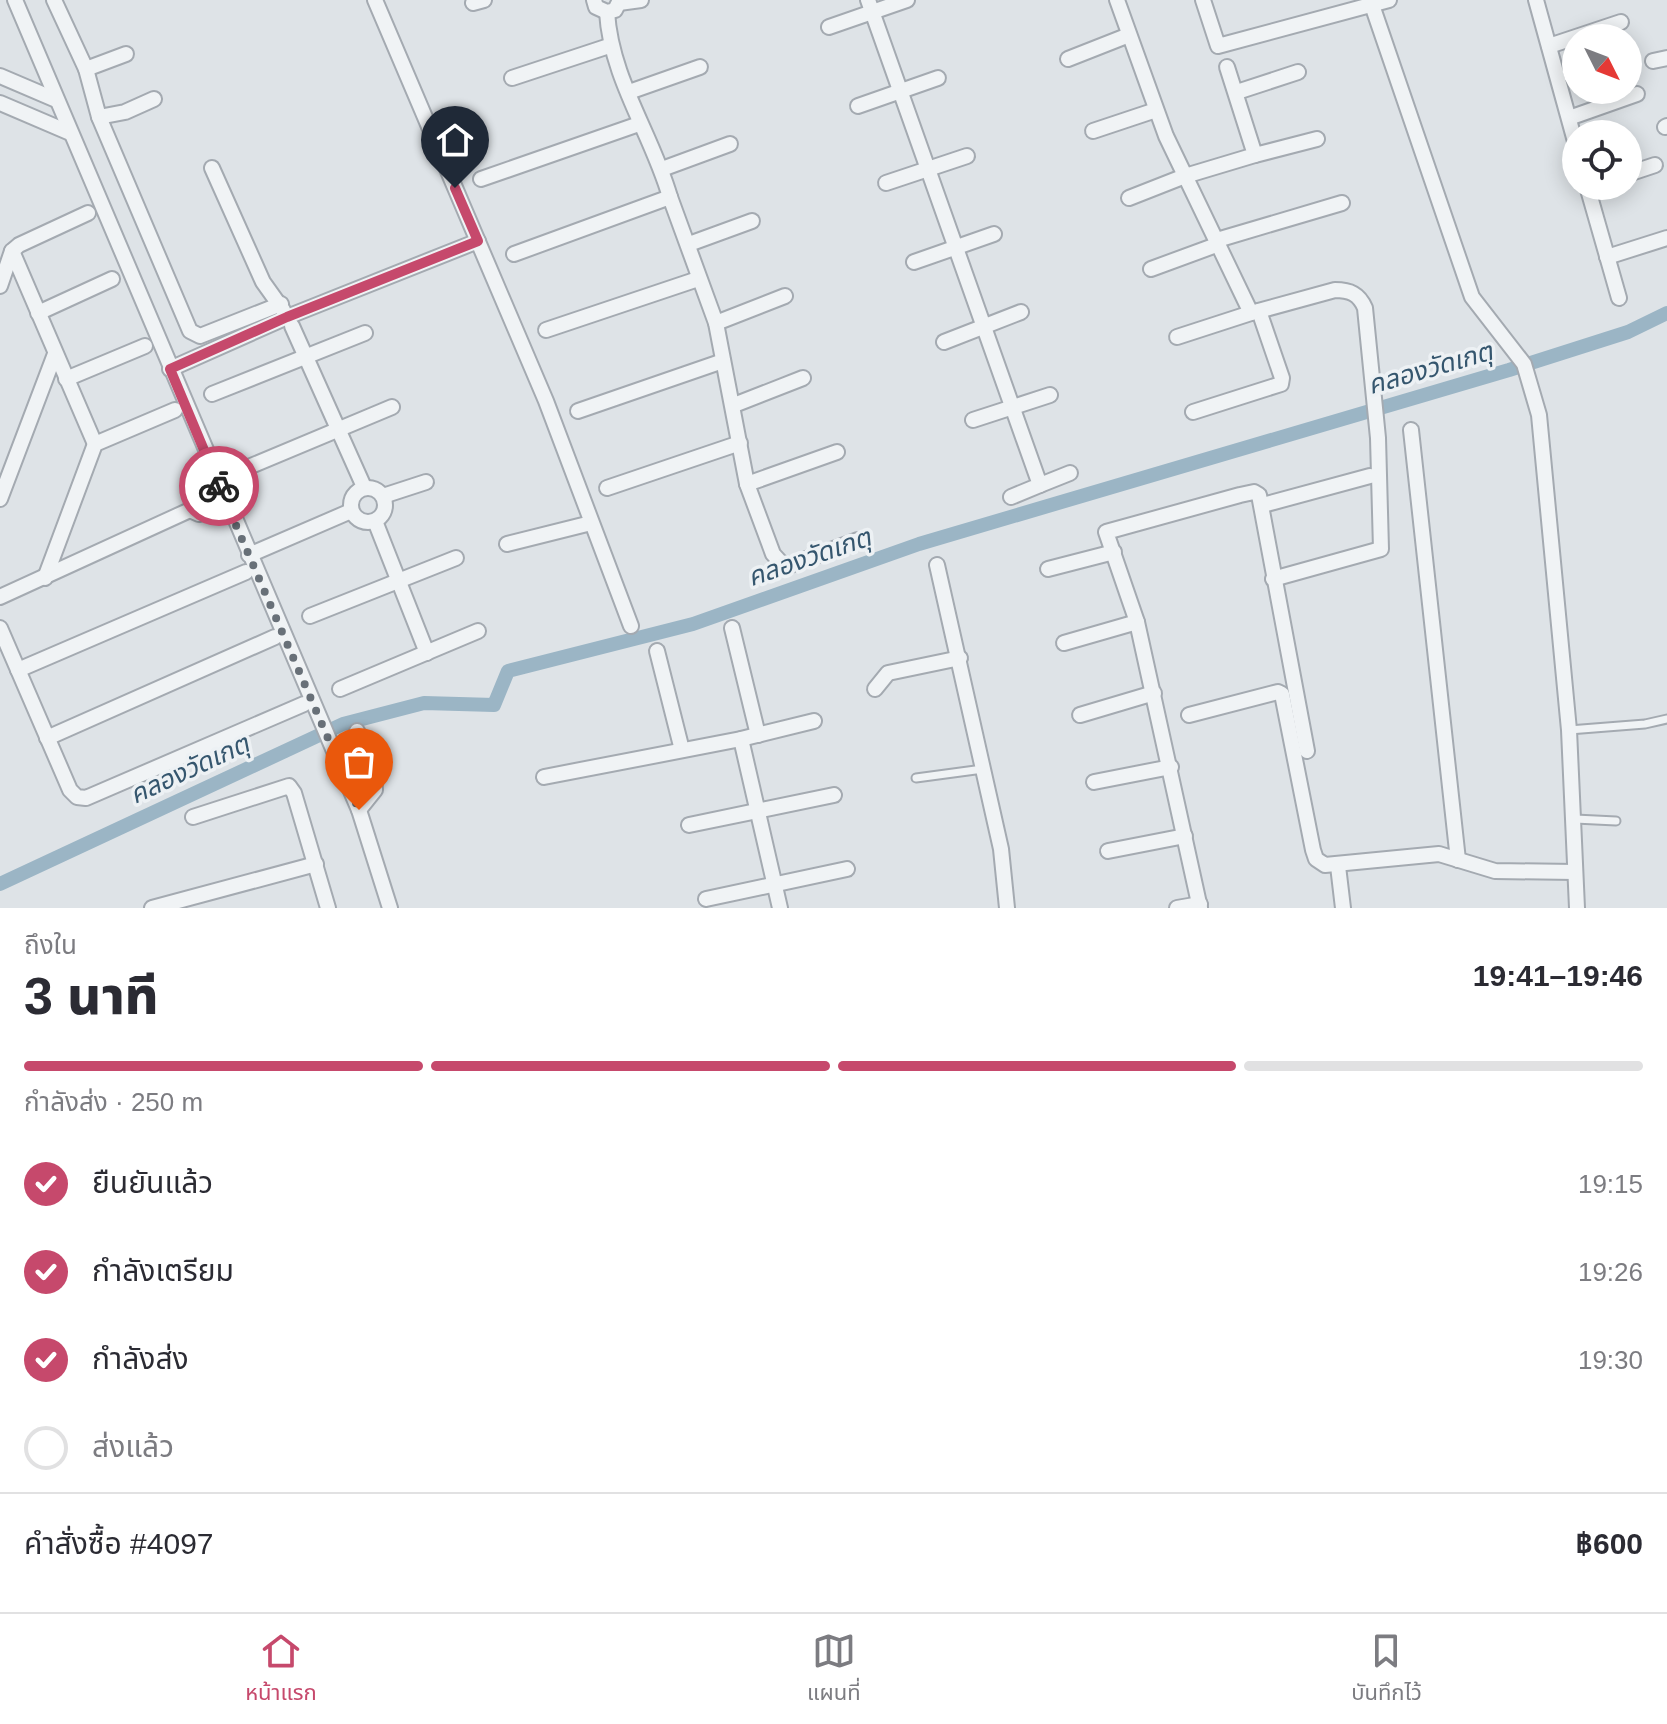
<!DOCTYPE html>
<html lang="th">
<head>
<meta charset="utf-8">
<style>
	body { margin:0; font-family:Helvetica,"Noto Sans Thai",sans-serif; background:#f7f7f7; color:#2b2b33; height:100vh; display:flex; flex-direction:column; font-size:30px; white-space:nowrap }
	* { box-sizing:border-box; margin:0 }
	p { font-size:26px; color:#7c7c81 }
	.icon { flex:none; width:44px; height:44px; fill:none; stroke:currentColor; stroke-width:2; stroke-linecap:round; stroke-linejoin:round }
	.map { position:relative; height:908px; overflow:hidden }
	.drawer { display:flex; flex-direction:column; background:#fff; flex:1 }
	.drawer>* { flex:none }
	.needle { width:52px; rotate:132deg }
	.controls { position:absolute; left:1562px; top:24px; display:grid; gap:16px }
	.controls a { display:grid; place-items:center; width:80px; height:80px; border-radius:50%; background:#fff; box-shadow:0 4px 20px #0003; font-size:40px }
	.pin { position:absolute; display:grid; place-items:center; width:68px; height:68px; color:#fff; margin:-82px -34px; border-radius:50% 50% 50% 0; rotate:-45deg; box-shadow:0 0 8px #0007 }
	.pin .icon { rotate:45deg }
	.courier { position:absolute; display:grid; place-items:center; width:80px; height:80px; margin:-40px; border:6px solid #c6496c; border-radius:50%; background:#fff; color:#222; box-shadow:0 2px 10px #0007 }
	.summary em { font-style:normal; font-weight:800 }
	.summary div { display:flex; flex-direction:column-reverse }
	.summary { display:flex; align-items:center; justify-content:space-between; height:136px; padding:0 24px }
	h1 { font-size:52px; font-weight:800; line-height:60px }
	.bar { display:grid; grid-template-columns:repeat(4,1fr); gap:12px 8px; align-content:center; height:96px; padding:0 24px }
	.bar i { height:10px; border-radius:6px; background:#e1e1e2 }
	.bar .active { background:#c6496c }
	.bar p { grid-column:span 4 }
	.line { display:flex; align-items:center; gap:20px; padding:0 24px; border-top:2px solid #e1e1e2 }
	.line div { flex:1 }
	ol { padding:0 24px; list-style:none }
	li { display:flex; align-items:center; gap:24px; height:88px }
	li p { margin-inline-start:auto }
	li .icon { padding:8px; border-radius:50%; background:#c6496c; color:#fff; stroke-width:4 }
	li:last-child { color:#7c7c81 }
	li i { width:44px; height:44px; border:4px solid #e1e1e2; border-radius:50% }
	.dock { display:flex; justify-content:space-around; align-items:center; height:112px; border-top:2px solid #e1e1e2; background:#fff; font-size:22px; color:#7c7c81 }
	.dock a { display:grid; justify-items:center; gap:4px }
	.dock .active { color:#c6496c }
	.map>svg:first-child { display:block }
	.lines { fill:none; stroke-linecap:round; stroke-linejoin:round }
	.canal { stroke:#9bb5c5; stroke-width:14 }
	.service-casing { stroke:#a4aab1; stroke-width:11 }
	.minor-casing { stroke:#a4aab1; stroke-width:18 }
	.service { stroke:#f0f3f5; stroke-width:7 }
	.minor { stroke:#f0f3f5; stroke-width:14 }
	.done { stroke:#687078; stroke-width:8; stroke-dasharray:0 14.4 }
	.route { stroke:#c6496c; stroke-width:10 }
	.labels { text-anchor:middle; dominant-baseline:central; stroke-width:7; stroke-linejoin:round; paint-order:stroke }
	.water-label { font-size:26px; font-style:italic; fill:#35566e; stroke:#edf1f4 }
</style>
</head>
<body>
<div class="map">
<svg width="1667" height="908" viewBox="0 0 1667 908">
	<rect width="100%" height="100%" fill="#dee3e7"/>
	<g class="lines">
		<polyline class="canal" points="0,884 343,724 424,703 494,705 508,671 693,624 919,544 1509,370 1628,332 1667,313"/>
		<defs>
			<g id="service">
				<polyline points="1569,730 1645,724 1667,719"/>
				<polyline points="916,778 983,769"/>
				<polyline points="1575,819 1616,821"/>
			</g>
			<g id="minor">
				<polyline points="15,0 359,810 390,908"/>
				<polyline points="54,0 86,69 99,117 190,331 200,336 281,304"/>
				<polyline points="375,0 546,401 631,626"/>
				<polyline points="594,0 596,7 607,12 615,10 620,0"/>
				<polyline points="868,0 1040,485 1011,497"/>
				<path d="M1117,0L1166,136L1251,313L1335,290C1350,290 1359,294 1365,308L1378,438L1381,549L1273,579"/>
				<polyline points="1203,0 1218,46 1389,0"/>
				<polyline points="1536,0 1576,145"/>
				<polyline points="473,3 484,0"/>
				<polyline points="619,3 641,0"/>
				<polyline points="1372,5 1472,297 1524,364 1539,415 1569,730 1577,908"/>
				<path d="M607,12C611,79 652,134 670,197"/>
				<polyline points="829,27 907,0"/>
				<polyline points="1549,46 1621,22"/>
				<polyline points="1068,59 1129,35"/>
				<polyline points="1653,61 1667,58"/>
				<polyline points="86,69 126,54"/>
				<polyline points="0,76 54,99"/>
				<polyline points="512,78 609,46"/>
				<polyline points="629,92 700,67"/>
				<polyline points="1237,92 1298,72"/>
				<polyline points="0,103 68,132"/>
				<polyline points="858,106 938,78"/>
				<polyline points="99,117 125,112 154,99"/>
				<polyline points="1569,118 1637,94"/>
				<polyline points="1665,127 1667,126"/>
				<polyline points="1093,131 1156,110"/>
				<polyline points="1255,155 1317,139"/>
				<polyline points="212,168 263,282 283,310"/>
				<polyline points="662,169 730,144"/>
				<polyline points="1628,174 1655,165"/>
				<polyline points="481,179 639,124"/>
				<polyline points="886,183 967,156"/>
				<polyline points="1587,186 1619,298"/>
				<polyline points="1129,198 1185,176 1255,155 1227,67"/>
				<polyline points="1217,240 1342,203"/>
				<polyline points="689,244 752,221"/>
				<polyline points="12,251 95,444"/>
				<polyline points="514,254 670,197 716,323 747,484 773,554 785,567 858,540"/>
				<polyline points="1607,257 1667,238"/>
				<polyline points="914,262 994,234"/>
				<polyline points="1151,269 1219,244"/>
				<polyline points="0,286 12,251 19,245 88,213"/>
				<polyline points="38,313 112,279"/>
				<polyline points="716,323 785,296"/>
				<polyline points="292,326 364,487"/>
				<polyline points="546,330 698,279"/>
				<polyline points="1177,337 1251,313"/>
				<polyline points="944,342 1021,312"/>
				<polyline points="170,369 287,317 478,241"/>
				<polyline points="66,379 145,346"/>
				<polyline points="212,394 365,333"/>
				<polyline points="734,405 803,378"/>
				<polyline points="578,411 723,361"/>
				<polyline points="1193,412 1281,384 1282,378 1259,311"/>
				<polyline points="973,420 1050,395"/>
				<polyline points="1411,430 1458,860"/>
				<polyline points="251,466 392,407"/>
				<polyline points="747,484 837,452"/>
				<polyline points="1040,485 1070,473"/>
				<circle cx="368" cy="505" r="17"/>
				<polyline points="607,488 740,443"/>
				<polyline points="383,496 426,482"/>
				<polyline points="0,499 55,354"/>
				<polyline points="1263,505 1370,476"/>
				<polyline points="190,510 199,514 227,504"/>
				<polyline points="375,521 427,653"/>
				<polyline points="507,544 591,523"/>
				<polyline points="249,555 351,511"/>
				<polyline points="937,565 1001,849 1007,908"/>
				<polyline points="1048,569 1114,552"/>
				<polyline points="45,578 95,444 175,410"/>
				<polyline points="0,597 190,510 195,503 222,492"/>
				<polyline points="310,616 456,558"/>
				<polyline points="0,628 70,790 77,797 86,798 304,704"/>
				<polyline points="732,628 758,735"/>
				<polyline points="1064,643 1137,622"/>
				<polyline points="657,651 682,750"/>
				<polyline points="18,670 246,572"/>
				<polyline points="340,689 478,631"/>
				<polyline points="875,689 888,673 960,658"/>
				<polyline points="1080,715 1154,693"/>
				<polyline points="1189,715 1278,692 1282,694 1313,850 1316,859 1325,865 1439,854 1495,871 1575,872"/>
				<polyline points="357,731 374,774 375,790 359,810"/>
				<polyline points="47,738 275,637"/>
				<polyline points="741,739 780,908"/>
				<polyline points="544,777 741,739 814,721"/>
				<polyline points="1094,782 1171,767"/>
				<polyline points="193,817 289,786 294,793 328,908"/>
				<polyline points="689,825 834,795"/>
				<polyline points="1108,851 1185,836"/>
				<polyline points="1338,866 1343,908"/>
				<polyline points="706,899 847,869"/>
				<polyline points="152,908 316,864"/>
				<polyline points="1177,908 1200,904"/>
				<polyline points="1200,908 1137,622 1106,532 1240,495 1254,492 1259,495 1307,751"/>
			</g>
		</defs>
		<use href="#service" class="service-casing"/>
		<use href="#minor" class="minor-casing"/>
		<use href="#service" class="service"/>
		<use href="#minor" class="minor"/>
	</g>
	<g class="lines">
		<polyline class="done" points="219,486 359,810"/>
		<polyline class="route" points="219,486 170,369 287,317 478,241 455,188"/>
	</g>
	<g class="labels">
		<g class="water-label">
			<text transform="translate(1430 368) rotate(-16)">คลองวัดเกตุ</text>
			<text transform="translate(809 557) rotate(-19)">คลองวัดเกตุ</text>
			<text transform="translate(189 769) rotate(-25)">คลองวัดเกตุ</text>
		</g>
	</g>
</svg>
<div class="controls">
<a><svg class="needle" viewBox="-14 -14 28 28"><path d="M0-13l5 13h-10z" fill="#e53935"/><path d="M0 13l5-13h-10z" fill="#7c7c81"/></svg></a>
<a><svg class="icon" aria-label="locate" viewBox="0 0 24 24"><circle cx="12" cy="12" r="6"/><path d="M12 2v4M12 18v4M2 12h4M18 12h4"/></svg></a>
</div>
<div class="pin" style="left:359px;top:810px;background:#ea580c"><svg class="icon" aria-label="bag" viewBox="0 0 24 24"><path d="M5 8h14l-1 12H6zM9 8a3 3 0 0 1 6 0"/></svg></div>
<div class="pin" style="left:455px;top:188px;background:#1f2937"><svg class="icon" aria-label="home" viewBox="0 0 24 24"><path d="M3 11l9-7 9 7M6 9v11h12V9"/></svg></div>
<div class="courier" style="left:219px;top:486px"><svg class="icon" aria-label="bike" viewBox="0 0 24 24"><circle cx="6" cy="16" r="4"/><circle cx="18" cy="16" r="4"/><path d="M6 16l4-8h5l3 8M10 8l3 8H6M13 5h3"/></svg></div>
</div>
<section class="drawer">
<div class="summary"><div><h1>3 นาที</h1><p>ถึงใน</p></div><em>19:41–19:46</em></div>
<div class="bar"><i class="active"></i><i class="active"></i><i class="active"></i><i></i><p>กำลังส่ง · 250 m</p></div>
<ol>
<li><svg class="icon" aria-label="check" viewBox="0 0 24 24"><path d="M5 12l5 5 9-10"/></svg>ยืนยันแล้ว<p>19:15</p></li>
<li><svg class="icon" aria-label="check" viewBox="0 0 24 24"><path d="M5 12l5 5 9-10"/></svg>กำลังเตรียม<p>19:26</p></li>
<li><svg class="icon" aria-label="check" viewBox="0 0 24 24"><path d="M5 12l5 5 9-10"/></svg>กำลังส่ง<p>19:30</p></li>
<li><i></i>ส่งแล้ว</li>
</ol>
<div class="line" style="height:104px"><div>คำสั่งซื้อ #4097</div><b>฿600</b></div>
</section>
<nav class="dock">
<a class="active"><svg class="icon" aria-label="home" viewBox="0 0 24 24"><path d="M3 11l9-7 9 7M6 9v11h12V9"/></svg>หน้าแรก</a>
<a><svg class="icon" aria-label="map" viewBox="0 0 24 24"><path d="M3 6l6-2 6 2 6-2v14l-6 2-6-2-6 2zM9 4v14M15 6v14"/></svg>แผนที่</a>
<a><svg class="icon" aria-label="saved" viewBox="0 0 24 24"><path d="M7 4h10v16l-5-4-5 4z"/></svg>บันทึกไว้</a>
</nav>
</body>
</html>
